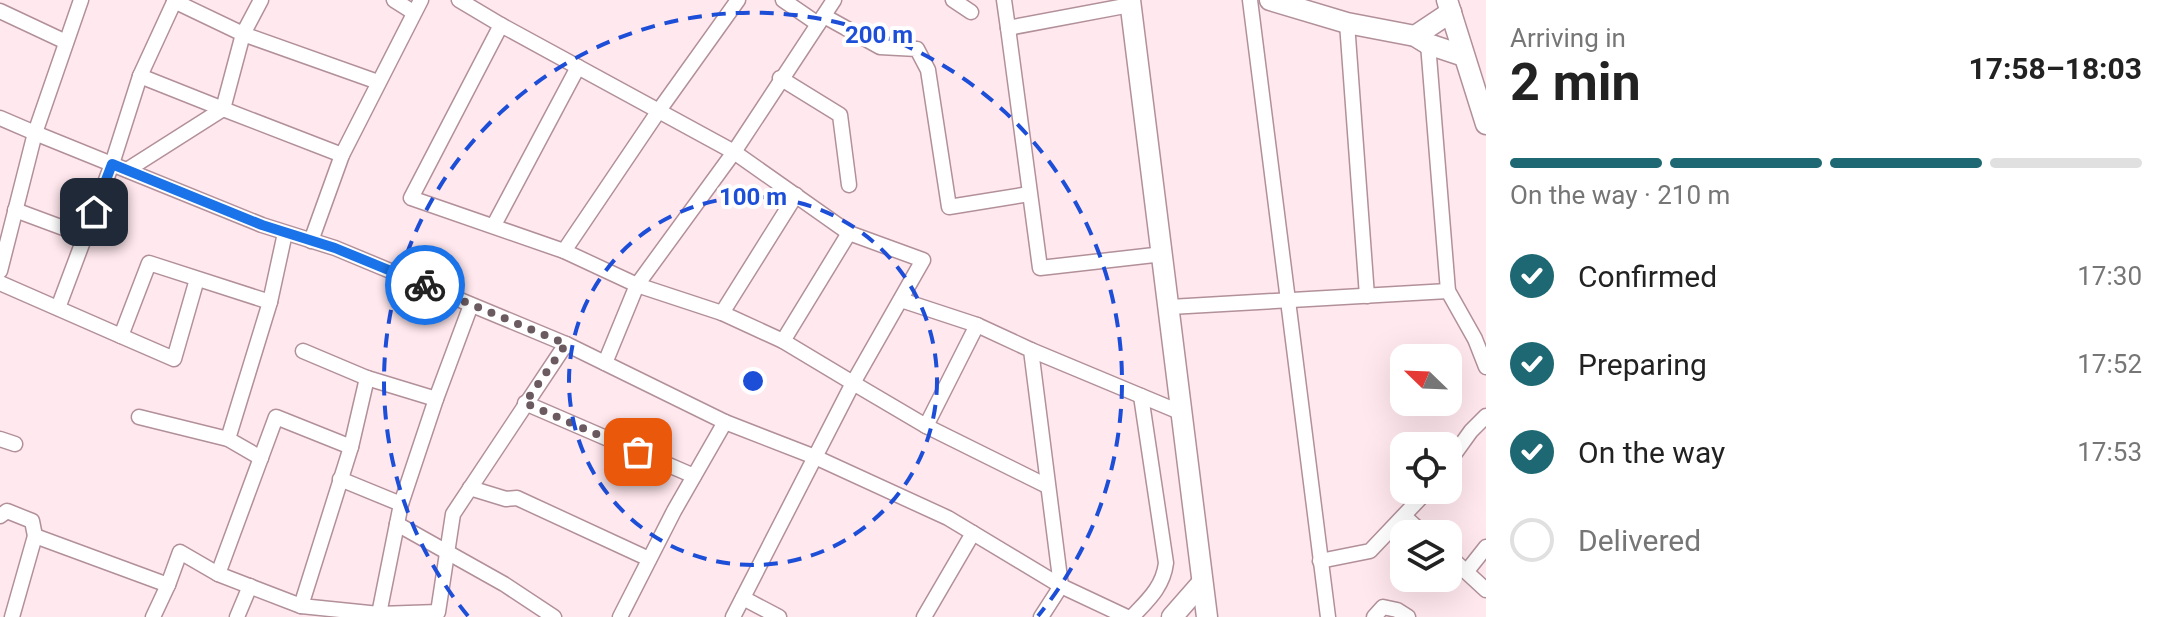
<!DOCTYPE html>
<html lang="en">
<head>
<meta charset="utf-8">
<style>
	body { margin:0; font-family:Roboto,sans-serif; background:#f6f6f6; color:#222; height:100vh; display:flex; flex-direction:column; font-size:30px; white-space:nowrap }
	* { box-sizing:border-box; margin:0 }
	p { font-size:26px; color:#767676 }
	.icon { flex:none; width:44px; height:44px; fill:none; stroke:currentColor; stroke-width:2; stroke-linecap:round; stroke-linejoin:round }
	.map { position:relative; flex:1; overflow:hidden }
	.details { display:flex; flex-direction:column; background:#fff; width:680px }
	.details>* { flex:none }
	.needle { width:52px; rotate:293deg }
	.tools { position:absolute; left:1390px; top:344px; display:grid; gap:16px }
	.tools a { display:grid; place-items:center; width:72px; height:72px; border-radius:16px; background:#fff; box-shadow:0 8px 32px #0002; font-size:40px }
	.pin { position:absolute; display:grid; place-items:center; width:68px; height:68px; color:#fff; margin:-34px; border-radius:16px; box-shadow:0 4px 12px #0006 }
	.courier { position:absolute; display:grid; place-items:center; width:80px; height:80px; margin:-40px; border:6px solid #1a73e8; border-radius:50%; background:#fff; color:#222; box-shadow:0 2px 10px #0007 }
	.head em { font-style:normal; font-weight:700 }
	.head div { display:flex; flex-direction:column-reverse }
	.head { display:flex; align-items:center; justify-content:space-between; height:136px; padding:0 24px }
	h1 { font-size:52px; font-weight:700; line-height:60px }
	.bar { display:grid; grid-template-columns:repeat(4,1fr); gap:12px 8px; align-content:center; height:96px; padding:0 24px }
	.bar i { height:10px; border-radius:6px; background:#e0e0e0 }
	.bar .on { background:#1e6873 }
	.bar p { grid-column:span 4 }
	ol { padding:0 24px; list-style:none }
	li { display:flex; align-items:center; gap:24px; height:88px }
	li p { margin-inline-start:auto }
	li .icon { padding:8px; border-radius:50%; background:#1e6873; color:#fff; stroke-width:4 }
	li:last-child { color:#767676 }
	li i { width:44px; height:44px; border:4px solid #e0e0e0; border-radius:50% }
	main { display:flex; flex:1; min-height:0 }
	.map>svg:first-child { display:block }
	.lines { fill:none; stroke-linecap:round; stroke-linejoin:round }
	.street-casing { stroke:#b2909a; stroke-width:17 }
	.secondary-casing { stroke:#b2909a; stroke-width:23 }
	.street { stroke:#fff; stroke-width:14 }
	.secondary { stroke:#fff; stroke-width:20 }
	.done { stroke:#6b5b60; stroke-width:8; stroke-dasharray:0 14.4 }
	.route { stroke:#1a73e8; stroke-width:10 }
	.ring { fill:none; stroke:#1d4ed8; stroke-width:4; stroke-dasharray:14 10 }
	.centre { fill:#1d4ed8; stroke:#fff; stroke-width:4 }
	.ring-label { font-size:24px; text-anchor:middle; font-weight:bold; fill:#1d4ed8; stroke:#fff; stroke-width:8; stroke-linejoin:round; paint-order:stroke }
</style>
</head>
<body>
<main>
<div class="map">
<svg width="1486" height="617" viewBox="0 0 1486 617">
	<rect width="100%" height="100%" fill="#ffe8ee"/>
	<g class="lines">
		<defs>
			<g id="street">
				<polyline points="81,0 35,133 262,225 335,248 566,344"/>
				<polyline points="394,0 413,12"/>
				<polyline points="459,0 501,25"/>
				<polyline points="783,0 818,24"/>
				<polyline points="953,0 971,12"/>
				<polyline points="1004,0 1008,28"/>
				<polyline points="1250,0 1328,617"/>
				<polyline points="174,1 243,34 261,0"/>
				<polyline points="1130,5 1008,28 1040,268 1163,254"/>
				<polyline points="0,11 66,42"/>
				<polyline points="824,16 880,47 917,49 928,70 949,207 1029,194"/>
				<polyline points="1347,23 1367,296"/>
				<polyline points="1428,44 1448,291 1475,339 1486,367"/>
				<polyline points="578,67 501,25 411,198 564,251 660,109 738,0"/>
				<polyline points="140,76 223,109 243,34 378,82"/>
				<polyline points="780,78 840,115 849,185"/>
				<polyline points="0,118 35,133 0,271"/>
				<polyline points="127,170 223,109 342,155"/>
				<polyline points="15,210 85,236"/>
				<polyline points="494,225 578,67 734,152 849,233 923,260 853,383 783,341"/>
				<polyline points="311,241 342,155 421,0"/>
				<polyline points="564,251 637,285 722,313 783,341 849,233"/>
				<polyline points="197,279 174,359 121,336 149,263 270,302 228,439 261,458"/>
				<polyline points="0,283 121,336"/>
				<polyline points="901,300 977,325"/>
				<polyline points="270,302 285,233"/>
				<polyline points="1170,307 1448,291"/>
				<polyline points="58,308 112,164 140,76 175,0"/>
				<polyline points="722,313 796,195"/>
				<polyline points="1031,350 1182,413"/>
				<polyline points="303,351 367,378"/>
				<polyline points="605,363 637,285 734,152 834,0"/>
				<polyline points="436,399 471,305"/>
				<polyline points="525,403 694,476"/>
				<polyline points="139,417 228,439"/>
				<polyline points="926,426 1047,486"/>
				<polyline points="0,439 15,444"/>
				<polyline points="1448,463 1471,431 1486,416"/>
				<polyline points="340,479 401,504"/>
				<polyline points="470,488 506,499 517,498 649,559"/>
				<polyline points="0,516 7,511 32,521 35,536"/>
				<polyline points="1404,516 1424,534"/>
				<polyline points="397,524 504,584 554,617"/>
				<polyline points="1448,555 1486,590"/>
				<polyline points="1320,561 1370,551 1428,490"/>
				<polyline points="1467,571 1486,547"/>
				<polyline points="743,598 779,617"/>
				<polyline points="301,606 218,574 276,417 351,447"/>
				<polyline points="379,614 301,606 351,447 367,378 436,399 401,504 379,614 438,612 453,514 566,344 725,422"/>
				<polyline points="12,617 35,536 168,585 180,552 218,574"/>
				<polyline points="153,617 168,585"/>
				<polyline points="237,617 250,586"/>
				<polyline points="620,617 674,511 725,422 815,457 948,518 1061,586 1127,617"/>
				<polyline points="733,617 853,383 926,426 977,325 1031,350 1061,586 1041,617"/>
				<polyline points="924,617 973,533"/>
				<path d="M1132,617C1148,600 1163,587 1166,563L1141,396"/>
				<polyline points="1374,617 1383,607 1397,610 1408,617"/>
			</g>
			<g id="secondary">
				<polyline points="1130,0 1207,617"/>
				<polyline points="1270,0 1347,23 1415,36 1428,44 1464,56"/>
				<polyline points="1447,0 1486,124"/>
				<polyline points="1415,36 1451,12"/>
				<polyline points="1172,617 1201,584"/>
			</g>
		</defs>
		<use href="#street" class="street-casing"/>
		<use href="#secondary" class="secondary-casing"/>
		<use href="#street" class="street"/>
		<use href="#secondary" class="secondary"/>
	</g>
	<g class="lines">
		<polyline class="done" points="425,285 566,344 525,403 638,452"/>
		<polyline class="route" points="94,212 112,164 262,225 335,248 425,285"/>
	</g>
	<g class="ring">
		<circle cx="753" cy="381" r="184"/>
		<path d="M468 616A369 369 0 1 1 1038 616"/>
	</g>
	<circle cx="753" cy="381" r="12" class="centre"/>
	<g class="ring-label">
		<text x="879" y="43">200 m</text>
		<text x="753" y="205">100 m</text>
	</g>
</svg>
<div class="tools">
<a><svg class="needle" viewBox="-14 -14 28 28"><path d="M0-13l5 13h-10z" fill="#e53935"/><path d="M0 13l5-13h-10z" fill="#767676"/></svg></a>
<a><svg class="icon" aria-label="locate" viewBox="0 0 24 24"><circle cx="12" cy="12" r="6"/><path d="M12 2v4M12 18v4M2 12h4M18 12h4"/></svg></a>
<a><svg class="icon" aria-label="layers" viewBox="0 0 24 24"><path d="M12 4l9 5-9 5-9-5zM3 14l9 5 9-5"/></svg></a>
</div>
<div class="pin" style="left:638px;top:452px;background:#ea580c"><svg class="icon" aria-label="bag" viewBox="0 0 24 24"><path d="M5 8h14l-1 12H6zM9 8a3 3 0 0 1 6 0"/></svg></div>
<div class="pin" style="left:94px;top:212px;background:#1f2937"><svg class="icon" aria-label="home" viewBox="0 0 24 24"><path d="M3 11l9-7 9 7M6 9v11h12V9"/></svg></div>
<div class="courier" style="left:425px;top:285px"><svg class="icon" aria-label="bike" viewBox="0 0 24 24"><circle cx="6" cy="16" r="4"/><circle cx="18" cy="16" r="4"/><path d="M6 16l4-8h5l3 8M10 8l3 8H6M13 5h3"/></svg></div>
</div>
<section class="details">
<div class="head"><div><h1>2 min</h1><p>Arriving in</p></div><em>17:58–18:03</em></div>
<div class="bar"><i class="on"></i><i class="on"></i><i class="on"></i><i></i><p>On the way · 210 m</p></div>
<ol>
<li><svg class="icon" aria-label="check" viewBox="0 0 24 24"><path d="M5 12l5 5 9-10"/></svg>Confirmed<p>17:30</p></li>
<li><svg class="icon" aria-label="check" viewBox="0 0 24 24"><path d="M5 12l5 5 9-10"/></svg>Preparing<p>17:52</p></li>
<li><svg class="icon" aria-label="check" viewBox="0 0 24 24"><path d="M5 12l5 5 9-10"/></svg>On the way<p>17:53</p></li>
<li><i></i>Delivered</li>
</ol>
</section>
</main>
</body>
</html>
